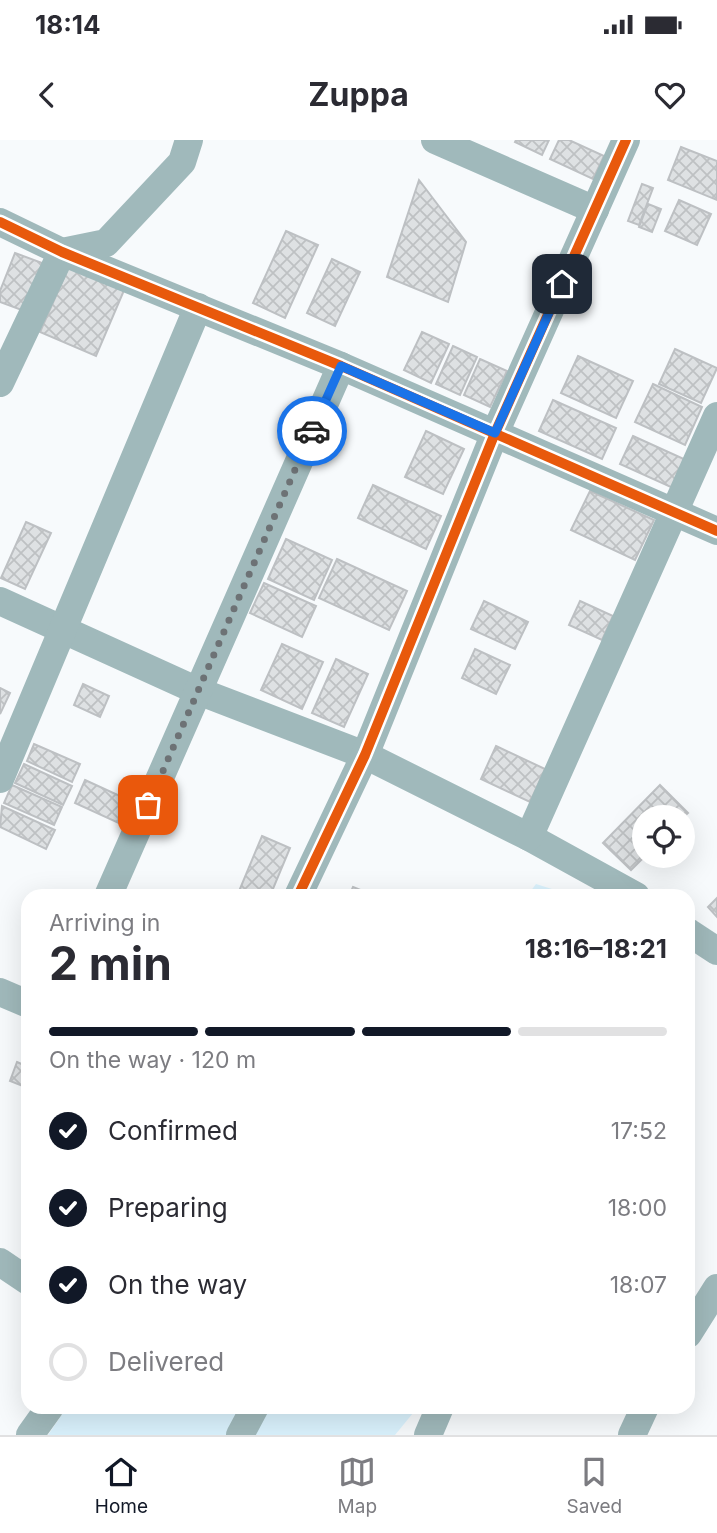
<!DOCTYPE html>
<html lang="en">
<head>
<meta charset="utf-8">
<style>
	body { margin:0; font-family:Inter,sans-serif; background:#f2f2f3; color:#2b2b33; height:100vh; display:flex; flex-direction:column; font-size:26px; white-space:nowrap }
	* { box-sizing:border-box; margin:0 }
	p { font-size:23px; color:#7c7c81 }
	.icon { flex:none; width:38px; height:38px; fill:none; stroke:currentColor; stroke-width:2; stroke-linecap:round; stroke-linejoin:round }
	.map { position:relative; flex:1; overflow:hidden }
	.details { position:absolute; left:21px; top:749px; width:674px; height:525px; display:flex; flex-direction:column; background:#fff; border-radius:21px; box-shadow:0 7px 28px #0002 }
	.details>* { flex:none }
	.controls { position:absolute; left:632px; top:665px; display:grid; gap:14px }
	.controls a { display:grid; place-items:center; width:63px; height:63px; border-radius:50%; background:#fff; box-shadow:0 7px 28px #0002; font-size:35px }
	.pin { position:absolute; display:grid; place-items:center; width:60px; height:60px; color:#fff; margin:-30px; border-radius:14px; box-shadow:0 4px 10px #0006 }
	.courier { position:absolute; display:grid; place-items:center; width:70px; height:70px; margin:-35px; border:5px solid #1a73e8; border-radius:50%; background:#fff; color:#222; box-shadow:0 2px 9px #0007 }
	.headline em { font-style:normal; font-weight:700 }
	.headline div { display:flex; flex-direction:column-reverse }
	.headline { display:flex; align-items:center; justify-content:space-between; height:119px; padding:0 28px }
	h1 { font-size:46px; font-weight:700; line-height:52px }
	.bar { display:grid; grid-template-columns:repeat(4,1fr); gap:10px 7px; align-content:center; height:84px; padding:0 28px }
	.bar i { height:9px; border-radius:5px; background:#e1e1e2 }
	.bar .selected { background:#111827 }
	.bar p { grid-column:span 4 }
	ol { padding:0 28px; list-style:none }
	li { display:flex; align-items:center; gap:21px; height:77px }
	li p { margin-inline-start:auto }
	li .icon { padding:7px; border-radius:50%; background:#111827; color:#fff; stroke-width:4 }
	li:last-child { color:#7c7c81 }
	li i { width:38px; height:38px; border:4px solid #e1e1e2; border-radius:50% }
	.status { display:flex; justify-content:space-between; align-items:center; height:49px; padding:0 35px; background:#fff; direction:ltr }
	.status svg { height:19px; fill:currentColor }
	header { display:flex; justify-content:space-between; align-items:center; height:91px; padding:0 28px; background:#fff; font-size:32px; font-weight:700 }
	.tab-bar { display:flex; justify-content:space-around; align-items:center; height:98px; border-top:2px solid #e1e1e2; background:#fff; font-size:19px; color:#7c7c81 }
	.tab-bar a { display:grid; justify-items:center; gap:4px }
	.tab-bar .selected { color:#111827 }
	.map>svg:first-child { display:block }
	.grass { fill:#daf2fd }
	.building { fill:url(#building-cross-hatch); stroke:#bdc0c3; stroke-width:2 }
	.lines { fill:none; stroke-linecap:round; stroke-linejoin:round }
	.minor { stroke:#a0b9bb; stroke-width:28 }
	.cycleway-casing { stroke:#fff; stroke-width:15 }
	.cycleway { stroke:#e8590c; stroke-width:10 }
	.done { stroke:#6d7275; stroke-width:7; stroke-dasharray:0 12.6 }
	.route { stroke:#1a73e8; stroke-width:9 }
</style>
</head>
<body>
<div class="status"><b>18:14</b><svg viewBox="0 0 49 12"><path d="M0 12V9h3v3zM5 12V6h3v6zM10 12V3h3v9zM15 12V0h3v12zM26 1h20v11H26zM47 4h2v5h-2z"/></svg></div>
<header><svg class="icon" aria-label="back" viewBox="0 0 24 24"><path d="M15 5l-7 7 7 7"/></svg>Zuppa<svg class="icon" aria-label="heart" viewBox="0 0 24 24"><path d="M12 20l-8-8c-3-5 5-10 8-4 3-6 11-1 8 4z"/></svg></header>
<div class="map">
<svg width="717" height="1295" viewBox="0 0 717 1295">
	<defs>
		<pattern id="building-cross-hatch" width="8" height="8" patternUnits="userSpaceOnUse" patternTransform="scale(1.75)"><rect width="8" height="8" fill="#dee1e3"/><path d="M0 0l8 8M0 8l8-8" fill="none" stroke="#bec1c3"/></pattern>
	</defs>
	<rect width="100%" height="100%" fill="#f7fafc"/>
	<g class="grass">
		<polygon points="536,744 574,756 527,756"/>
		<polygon points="67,1267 418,1267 395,1295 48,1295"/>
	</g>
	<g class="building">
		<polygon points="516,0 549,0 542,15 515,2"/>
		<polygon points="559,0 569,0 604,16 593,39 550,19"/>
		<polygon points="681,7 717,21 717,60 668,40"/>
		<polygon points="419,40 466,102 448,162 387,137"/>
		<polygon points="642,44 653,48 639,85 628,81"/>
		<polygon points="679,60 711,74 697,105 665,91"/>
		<polygon points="648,64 661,69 652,92 639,87"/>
		<polygon points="286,91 318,105 285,178 253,163"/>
		<polygon points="15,113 45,124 27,172 0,162 0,151"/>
		<polygon points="332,119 360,132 335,186 307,173"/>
		<polygon points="70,124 125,148 96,216 40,192"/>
		<polygon points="422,192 449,204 431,243 404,230"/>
		<polygon points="453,206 477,217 460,255 436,244"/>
		<polygon points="675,209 717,228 701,263 659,244"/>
		<polygon points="578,216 633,241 616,278 561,253"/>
		<polygon points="480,219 507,231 490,267 464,255"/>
		<polygon points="653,244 702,267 685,305 635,282"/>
		<polygon points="553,260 616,288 602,319 539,291"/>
		<polygon points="426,291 464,309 443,354 405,337"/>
		<polygon points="633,296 686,320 673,348 620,324"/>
		<polygon points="373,345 441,376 426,409 358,378"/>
		<polygon points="590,351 654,380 635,420 571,390"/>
		<polygon points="26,382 51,393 25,449 1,438"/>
		<polygon points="286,399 332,420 314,460 268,439"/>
		<polygon points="337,419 407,451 389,490 319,458"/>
		<polygon points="264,443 316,466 302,497 250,473"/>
		<polygon points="484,461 528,482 515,509 471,489"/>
		<polygon points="580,461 613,476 602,500 569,485"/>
		<polygon points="282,504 323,522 302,569 261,550"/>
		<polygon points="475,509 510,525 496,554 462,538"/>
		<polygon points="336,519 368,534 344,587 312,573"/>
		<polygon points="83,544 109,556 100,577 74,565"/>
		<polygon points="0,548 10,553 0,574"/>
		<polygon points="34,604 80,624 72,642 27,621"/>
		<polygon points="496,606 545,629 530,662 481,639"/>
		<polygon points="24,624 72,646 63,665 15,643"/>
		<polygon points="85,640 133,662 123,685 75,663"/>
		<polygon points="12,645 62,667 54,685 4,663"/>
		<polygon points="660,645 688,673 682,678 644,677 645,716 631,730 603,703"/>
		<polygon points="2,666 55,690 46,709 0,687"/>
		<polygon points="262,696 290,708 270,756 237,756"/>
		<polygon points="353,747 375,756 349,756"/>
		<polygon points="717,758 717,777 708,767"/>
		<polygon points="17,922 28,927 28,948 10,941"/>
	</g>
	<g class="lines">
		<g class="minor">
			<polyline points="435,0 595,70"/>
			<polyline points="0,82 62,112 341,226 717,391"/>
			<polyline points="0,243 62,112 106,103 182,22 189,0"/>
			<polyline points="0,461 198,551 365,615 529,697 636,756"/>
			<polyline points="0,639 198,167"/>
			<polyline points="529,697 717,276"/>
			<polyline points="108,756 341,226"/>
			<polyline points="298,756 365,615 495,293 626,0"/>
			<polyline points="688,792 717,811"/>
			<polyline points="0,852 28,864"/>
			<polyline points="0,1122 28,1141"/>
			<polyline points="688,1194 717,1148"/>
			<polyline points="30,1295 50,1267"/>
			<polyline points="240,1295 255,1267"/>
			<polyline points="428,1295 440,1267"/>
			<polyline points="632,1295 645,1267"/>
		</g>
		<defs>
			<g id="cycleway">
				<polyline points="0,82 62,112 341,226 717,391"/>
				<polyline points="298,756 365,615 495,293 626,0"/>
			</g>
		</defs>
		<use href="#cycleway" class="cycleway-casing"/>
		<use href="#cycleway" class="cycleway"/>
	</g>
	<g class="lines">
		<polyline class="done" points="148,665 312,291"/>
		<polyline class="route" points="312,291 341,226 495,293 562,144"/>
	</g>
</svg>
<div class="controls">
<a><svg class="icon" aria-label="locate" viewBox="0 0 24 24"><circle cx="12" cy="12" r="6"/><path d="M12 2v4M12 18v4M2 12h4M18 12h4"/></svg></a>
</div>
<div class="pin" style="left:148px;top:665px;background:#ea580c"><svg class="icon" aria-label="bag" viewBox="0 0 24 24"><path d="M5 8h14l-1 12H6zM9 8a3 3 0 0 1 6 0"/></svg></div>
<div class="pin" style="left:562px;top:144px;background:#1f2937"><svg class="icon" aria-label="home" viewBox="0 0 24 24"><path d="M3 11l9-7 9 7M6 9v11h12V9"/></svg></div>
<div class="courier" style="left:312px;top:291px"><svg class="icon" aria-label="car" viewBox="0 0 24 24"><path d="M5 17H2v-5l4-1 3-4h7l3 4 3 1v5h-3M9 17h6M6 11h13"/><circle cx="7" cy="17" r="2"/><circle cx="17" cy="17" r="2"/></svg></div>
<section class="details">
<div class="headline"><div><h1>2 min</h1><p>Arriving in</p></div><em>18:16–18:21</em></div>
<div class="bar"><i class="selected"></i><i class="selected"></i><i class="selected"></i><i></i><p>On the way · 120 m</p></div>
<ol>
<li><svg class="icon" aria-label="check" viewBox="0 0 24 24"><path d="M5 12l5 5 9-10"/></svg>Confirmed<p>17:52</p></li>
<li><svg class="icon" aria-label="check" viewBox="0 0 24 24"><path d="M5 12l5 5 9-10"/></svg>Preparing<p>18:00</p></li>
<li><svg class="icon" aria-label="check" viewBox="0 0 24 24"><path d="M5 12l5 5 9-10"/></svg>On the way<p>18:07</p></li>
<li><i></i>Delivered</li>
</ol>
</section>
</div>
<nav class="tab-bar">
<a class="selected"><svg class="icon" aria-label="home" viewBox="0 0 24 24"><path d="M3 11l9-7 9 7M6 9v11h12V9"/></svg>Home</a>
<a><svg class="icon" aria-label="map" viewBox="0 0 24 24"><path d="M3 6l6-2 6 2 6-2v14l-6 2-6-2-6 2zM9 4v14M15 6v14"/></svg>Map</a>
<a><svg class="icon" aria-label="saved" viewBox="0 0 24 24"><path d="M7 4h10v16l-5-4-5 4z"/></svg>Saved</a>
</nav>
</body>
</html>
